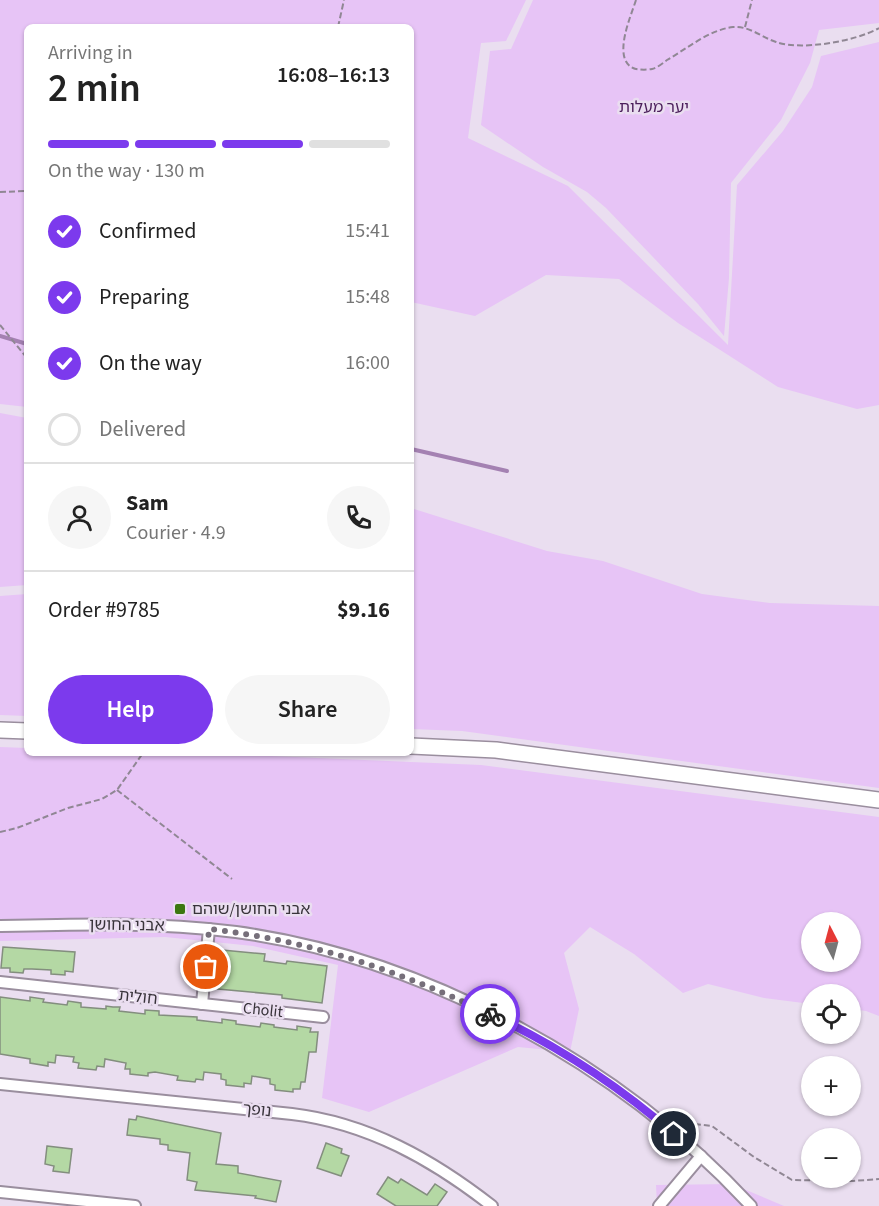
<!DOCTYPE html>
<html lang="en">
<head>
<meta charset="utf-8">
<style>
	body { margin:0; font-family:"Source Sans 3","Noto Sans Hebrew",sans-serif; background:#f6f6f6; color:#222; height:100vh; display:flex; flex-direction:column; font-size:22px; white-space:nowrap }
	* { box-sizing:border-box; margin:0 }
	p { font-size:20px; color:#767676 }
	.icon { flex:none; width:33px; height:33px; fill:none; stroke:currentColor; stroke-width:2; stroke-linecap:round; stroke-linejoin:round }
	.map { position:relative; flex:1; overflow:hidden }
	.side { position:absolute; left:24px; top:24px; width:390px; height:732px; display:flex; flex-direction:column; background:#fff; border-radius:9px; box-shadow:0 2px 4px #0004 }
	.side>* { flex:none }
	.needle { width:39px; rotate:354deg }
	.fabs { position:absolute; left:801px; top:912px; display:grid; gap:12px }
	.fabs a { display:grid; place-items:center; width:60px; height:60px; border-radius:50%; background:#fff; box-shadow:0 2px 4px #0004; font-size:30px }
	.pin { position:absolute; display:grid; place-items:center; width:51px; height:51px; color:#fff; margin:-26px; border:3px solid #fff; border-radius:50%; box-shadow:0 2px 6px #0007 }
	.courier { position:absolute; display:grid; place-items:center; width:60px; height:60px; margin:-30px; border:4px solid #7c3aed; border-radius:50%; background:#fff; color:#222; box-shadow:0 2px 8px #0007 }
	.headline em { font-style:normal; font-weight:600 }
	.headline div { display:flex; flex-direction:column-reverse }
	.headline { display:flex; align-items:center; justify-content:space-between; height:102px; padding:0 24px }
	h1 { font-size:39px; font-weight:600; line-height:45px }
	.bar { display:grid; grid-template-columns:repeat(4,1fr); gap:9px 6px; align-content:center; height:72px; padding:0 24px }
	.bar i { height:8px; border-radius:4px; background:#e0e0e0 }
	.bar .current { background:#7c3aed }
	.bar p { grid-column:span 4 }
	.line { display:flex; align-items:center; gap:15px; padding:0 24px; border-top:2px solid #e0e0e0 }
	.line div { flex:1 }
	.round { display:grid; place-items:center; flex:none; width:63px; height:63px; border-radius:32px; background:#f6f6f6 }
	ol { padding:0 24px; list-style:none }
	li { display:flex; align-items:center; gap:18px; height:66px }
	li p { margin-inline-start:auto }
	li .icon { padding:6px; border-radius:50%; background:#7c3aed; color:#fff; stroke-width:4 }
	li:last-child { color:#767676 }
	li i { width:33px; height:33px; border:3px solid #e0e0e0; border-radius:50% }
	.action { display:flex; gap:12px; margin-top:auto; padding:12px 24px }
	.action a { flex:1; height:69px; border-radius:36px; background:#7c3aed; color:#fff; font-size:24px; font-weight:600; line-height:69px; text-align:center }
	.action a+a { background:#f6f6f6; color:#222 }
	.map>svg:first-child { display:block }
	.green { fill:#e7c4f6; fill-rule:evenodd }
	.lines { fill:none; stroke-linecap:round; stroke-linejoin:round }
	.stream { stroke:#a481b2; stroke-width:4 }
	.building { fill:#b4d8a4; stroke:#838e7e; stroke-width:1.5 }
	.minor-casing { stroke:#9a8e9e; stroke-width:14 }
	.secondary-casing { stroke:#9a8e9e; stroke-width:18 }
	.path { stroke:#908794; stroke-width:2; stroke-dasharray:6 3; stroke-linecap:butt }
	.minor { stroke:#fff; stroke-width:10 }
	.secondary { stroke:#fff; stroke-width:15 }
	.done { stroke:#766f7a; stroke-width:6; stroke-dasharray:0 10.8 }
	.route { stroke:#7c3aed; stroke-width:8 }
	.poi-dot { fill:#3b7710; stroke:#eadef0; stroke-width:2 }
	.labels { text-anchor:middle; dominant-baseline:central; stroke-width:5; stroke-linejoin:round; paint-order:stroke }
	.park-label { font-size:16px; fill:#4b1f5b; stroke:#eadef0 }
	.poi-label { font-size:16px; fill:#38333a; stroke:#eadef0; text-anchor:start }
	.street-label { font-size:16px; fill:#38333a; stroke:#eadef0 }
</style>
</head>
<body>
<div class="map">
<svg width="879" height="1206" viewBox="0 0 879 1206">
	<rect width="100%" height="100%" fill="#eadef0"/>
	<g class="green">
		<polygon points="0,0 526,0 506,41 481,43 468,138 568,186 728,345 737,185 783,131 812,87 821,56 879,42 879,405 857,409 778,387 678,323 619,279 546,275 475,316 411,302 411,27 27,27 27,407 0,404"/>
		<polygon points="533,0 879,0 879,23 819,30 810,63 781,120 731,183 729,278 724,336 698,304 606,208 587,192 543,167 481,125 490,51 511,49"/>
		<polygon points="0,413 27,418 27,585 0,587"/>
		<polygon points="411,508 547,551 603,561 702,594 770,603 879,606 879,788 462,731 411,729"/>
		<polygon points="27,594 27,716 0,715 0,596"/>
		<path d="M0,747L27,748V753H199L481,765L879,817V1016L866,1011L851,1009L850,994H812L811,1004L764,998L708,984L683,993L634,954L590,927L564,953L579,1009L570,1052L518,1047L369,1112L322,1098L338,965L253,946L165,937L0,941ZM812,922H850V962H812Z"/>
		<polygon points="732,1184 784,1206 657,1206 656,1185"/>
	</g>
	<g class="lines">
		<g class="stream">
			<polyline points="0,336 27,344"/>
			<polyline points="411,449 507,471"/>
		</g>
	</g>
	<g class="building">
		<polygon points="3,947 75,952 73,972 65,971 65,975 51,974 51,970 32,969 24,969 23,973 10,972 10,968 1,968"/>
		<polygon points="222,950 265,954 264,961 286,964 287,961 327,966 322,1003 282,998 282,995 218,989"/>
		<polygon points="0,997 30,1001 30,997 44,999 43,1002 67,1005 68,1001 81,1003 81,1007 106,1009 106,1006 113,1007 120,1007 119,1011 145,1014 145,1010 159,1011 159,1015 197,1017 197,1020 222,1023 222,1019 236,1021 236,1024 260,1027 261,1023 274,1025 274,1027 297,1030 297,1026 311,1028 310,1032 318,1032 316,1052 309,1052 305,1082 301,1082 300,1089 293,1089 293,1092 275,1090 275,1085 270,1084 270,1079 252,1076 251,1084 244,1083 244,1087 226,1085 226,1080 221,1079 221,1074 204,1072 203,1080 196,1079 195,1082 177,1080 178,1076 155,1072 148,1073 148,1076 130,1074 130,1069 125,1069 126,1063 105,1059 104,1067 97,1066 96,1070 78,1068 79,1063 73,1062 74,1057 56,1055 55,1063 48,1062 48,1066 30,1063 30,1059 0,1054"/>
		<polygon points="137,1116 221,1133 216,1164 238,1166 238,1173 281,1181 276,1202 255,1198 256,1196 195,1190 197,1182 187,1180 190,1153 168,1150 168,1145 160,1144 160,1139 127,1135 129,1119 136,1120"/>
		<polygon points="326,1143 342,1149 341,1153 349,1156 341,1176 317,1168"/>
		<polygon points="47,1146 72,1149 69,1173 53,1171 54,1166 45,1164"/>
		<polygon points="388,1177 398,1183 401,1179 427,1195 435,1184 447,1192 437,1206 396,1206 377,1194"/>
	</g>
	<g class="lines">
		<defs>
			<g id="minor">
				<path d="M0,926C79,924 157,922 236,932C426,958 621,1065 751,1206"/>
				<polyline points="0,982 323,1017"/>
				<polyline points="202,1004 209,929"/>
				<path d="M0,1084L292,1114C368,1123 433,1160 492,1206"/>
				<polyline points="0,1192 135,1206"/>
				<polyline points="659,1206 701,1156"/>
			</g>
			<g id="secondary">
				<polyline points="0,730 27,731"/>
				<polyline points="411,746 496,750 879,800"/>
			</g>
		</defs>
		<use href="#minor" class="minor-casing"/>
		<use href="#secondary" class="secondary-casing"/>
		<g class="path">
			<path d="M636,0C631,16 612,58 633,68C637,70 647,70 652,69C657,68 663,63 667,60C688,48 709,30 733,27C750,26 761,37 776,42C802,51 856,41 879,28"/>
			<polyline points="338,27 344,0"/>
			<polyline points="745,27 752,0"/>
			<polyline points="0,192 27,191"/>
			<polyline points="0,325 27,358"/>
			<polyline points="117,790 232,879"/>
			<polyline points="0,832 17,828 68,808 102,799 117,790 143,753"/>
			<polyline points="677,1122 712,1126 754,1157 792,1180 853,1181 879,1179"/>
		</g>
		<use href="#minor" class="minor"/>
		<use href="#secondary" class="secondary"/>
	</g>
	<g class="lines">
		<path class="done" d="M206,967L209,929C312,941 397,970 490,1014"/>
		<path class="route" d="M490,1014C556,1045 619,1086 674,1134"/>
	</g>
	<rect class="poi-dot" x="174" y="903" width="12" height="12" rx="3"/>
	<g class="labels">
		<g class="park-label">
			<text x="654" y="107">יער מעלות</text>
		</g>
		<g class="poi-label">
			<text x="192" y="909">אבני החושן/שוהם</text>
		</g>
		<g class="street-label">
			<text transform="translate(127 925) rotate(1)">אבני החושן</text>
			<text transform="translate(138 997) rotate(6)">חולית</text>
			<text transform="translate(263 1010) rotate(6)">Cholit</text>
			<text transform="translate(257 1110) rotate(6)">נופך</text>
		</g>
	</g>
</svg>
<div class="fabs">
<a><svg class="needle" viewBox="-14 -14 28 28"><path d="M0-13l5 13h-10z" fill="#e53935"/><path d="M0 13l5-13h-10z" fill="#767676"/></svg></a>
<a><svg class="icon" aria-label="locate" viewBox="0 0 24 24"><circle cx="12" cy="12" r="6"/><path d="M12 2v4M12 18v4M2 12h4M18 12h4"/></svg></a>
<a>+</a>
<a>−</a>
</div>
<div class="pin" style="left:206px;top:967px;background:#ea580c"><svg class="icon" aria-label="bag" viewBox="0 0 24 24"><path d="M5 8h14l-1 12H6zM9 8a3 3 0 0 1 6 0"/></svg></div>
<div class="pin" style="left:674px;top:1134px;background:#1f2937"><svg class="icon" aria-label="home" viewBox="0 0 24 24"><path d="M3 11l9-7 9 7M6 9v11h12V9"/></svg></div>
<div class="courier" style="left:490px;top:1014px"><svg class="icon" aria-label="bike" viewBox="0 0 24 24"><circle cx="6" cy="16" r="4"/><circle cx="18" cy="16" r="4"/><path d="M6 16l4-8h5l3 8M10 8l3 8H6M13 5h3"/></svg></div>
<section class="side">
<div class="headline"><div><h1>2 min</h1><p>Arriving in</p></div><em>16:08–16:13</em></div>
<div class="bar"><i class="current"></i><i class="current"></i><i class="current"></i><i></i><p>On the way · 130 m</p></div>
<ol>
<li><svg class="icon" aria-label="check" viewBox="0 0 24 24"><path d="M5 12l5 5 9-10"/></svg>Confirmed<p>15:41</p></li>
<li><svg class="icon" aria-label="check" viewBox="0 0 24 24"><path d="M5 12l5 5 9-10"/></svg>Preparing<p>15:48</p></li>
<li><svg class="icon" aria-label="check" viewBox="0 0 24 24"><path d="M5 12l5 5 9-10"/></svg>On the way<p>16:00</p></li>
<li><i></i>Delivered</li>
</ol>
<div class="line" style="height:108px"><a class="round"><svg class="icon" aria-label="person" viewBox="0 0 24 24"><circle cx="12" cy="8" r="4"/><path d="M4 21q1-7 8-7t8 7"/></svg></a><div><b>Sam</b><p>Courier · 4.9</p></div><a class="round"><svg class="icon" aria-label="phone" viewBox="0 0 24 24"><path d="M5 4h4l2 5-3 2q2 4 5 5l2-3 5 2v4C11 20 4 13 5 4z"/></svg></a></div>
<div class="line" style="height:78px"><div>Order #9785</div><b>$9.16</b></div>
<div class="action"><a>Help</a><a>Share</a></div>
</section>
</div>
</body>
</html>
